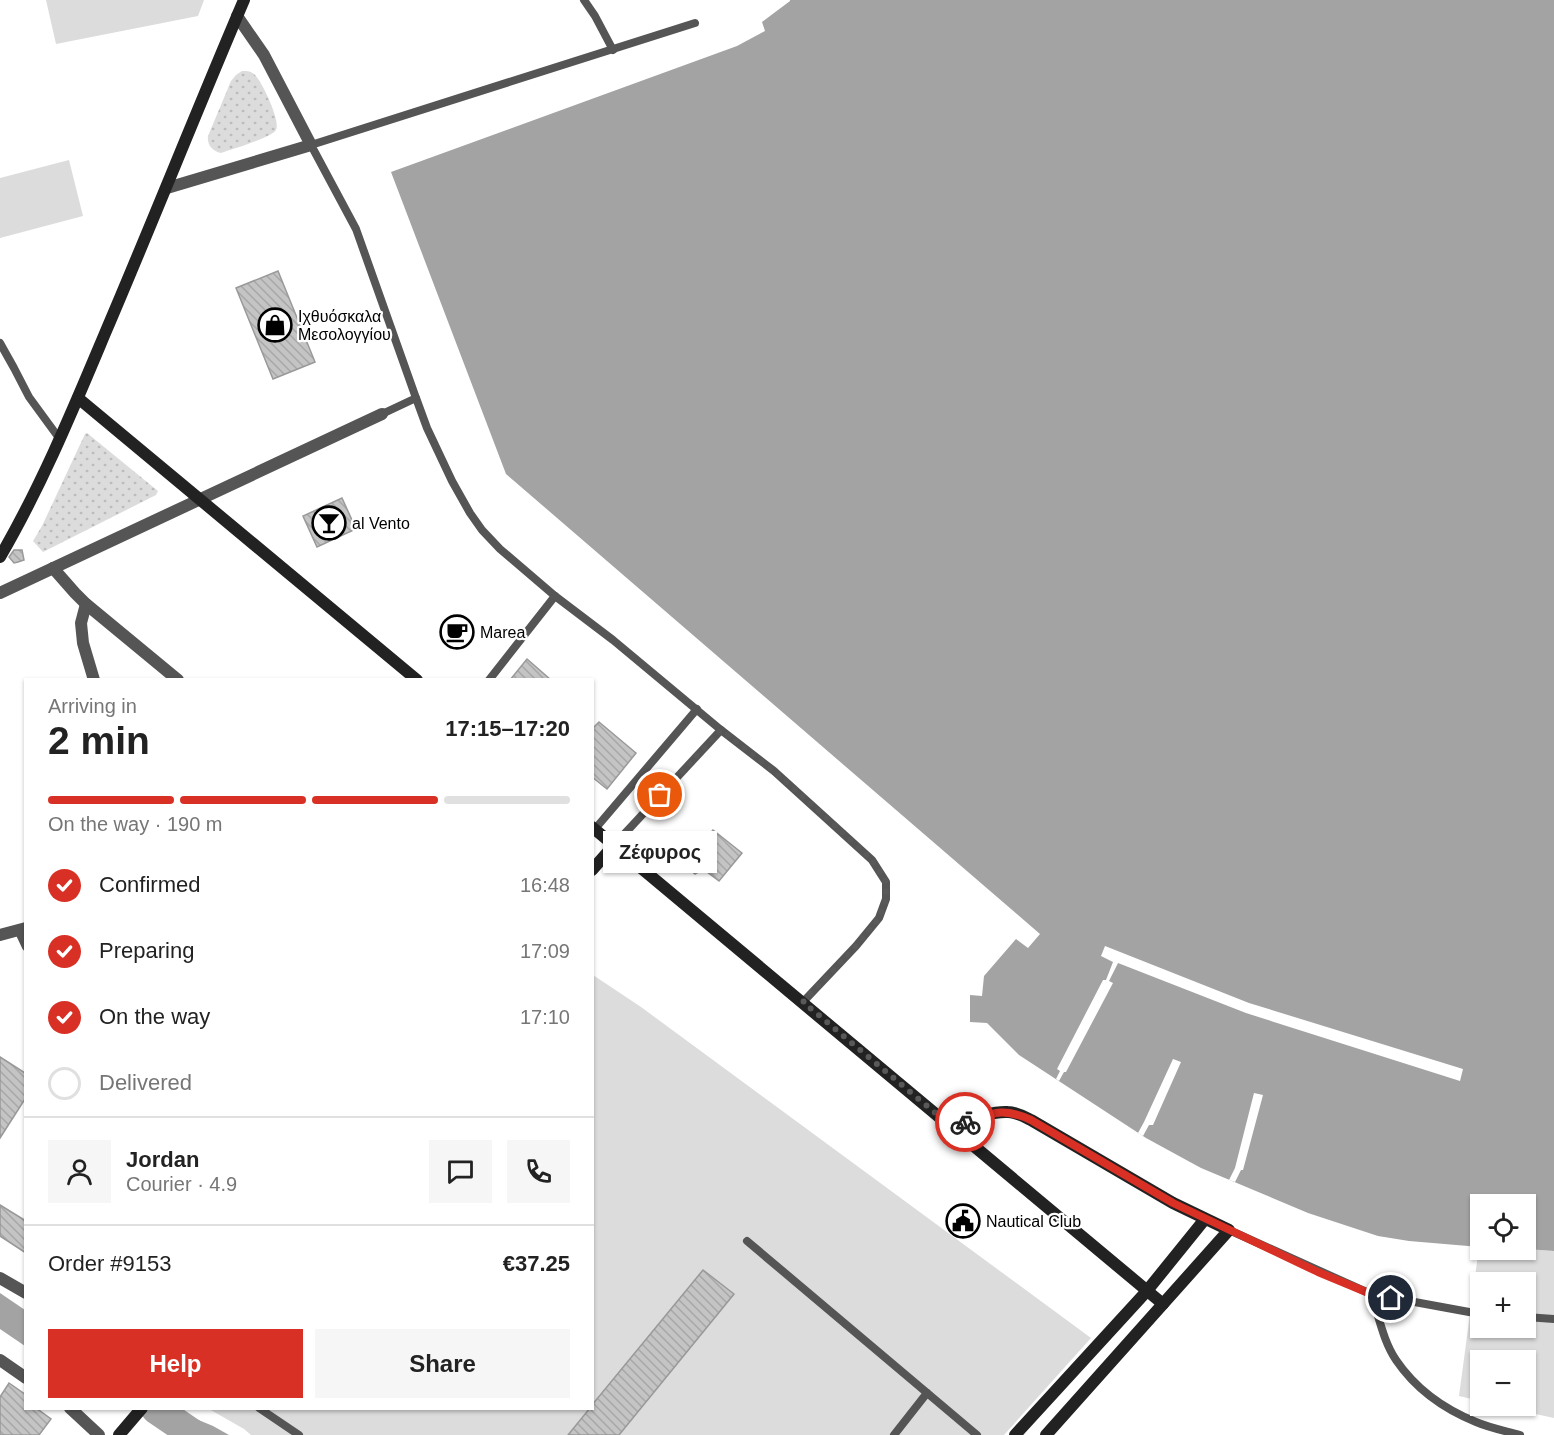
<!DOCTYPE html>
<html lang="en">
<head>
<meta charset="utf-8">
<style>
	body { margin:0; font-family:Arial,sans-serif; background:#f6f6f6; color:#222; height:100vh; display:flex; flex-direction:column; font-size:22px; white-space:nowrap }
	* { box-sizing:border-box; margin:0 }
	p { font-size:20px; color:#767676 }
	.icon { flex:none; width:33px; height:33px; fill:none; stroke:currentColor; stroke-width:2; stroke-linecap:round; stroke-linejoin:round }
	.map { position:relative; flex:1; overflow:hidden }
	.panel { position:absolute; left:24px; top:678px; width:570px; height:732px; display:flex; flex-direction:column; background:#fff; border-radius:0px; box-shadow:0 2px 4px #0004 }
	.panel>* { flex:none }
	.buttons { position:absolute; left:1470px; top:1194px; display:grid; gap:12px }
	.buttons a { display:grid; place-items:center; width:66px; height:66px; border-radius:0px; background:#fff; box-shadow:0 2px 4px #0004; font-size:30px }
	.pin { position:absolute; display:grid; place-items:center; width:51px; height:51px; color:#fff; margin:-26px; border:3px solid #fff; border-radius:50%; box-shadow:0 2px 6px #0007 }
	.courier { position:absolute; display:grid; place-items:center; width:60px; height:60px; margin:-30px; border:4px solid #d93025; border-radius:50%; background:#fff; color:#222; box-shadow:0 2px 8px #0007 }
	.bubble { position:absolute; height:42px; border-radius:0px; background:#fff; box-shadow:0 2px 4px #0004; font-size:20px; font-weight:600; line-height:42px; text-align:center }
	.headline em { font-style:normal; font-weight:600 }
	.headline div { display:flex; flex-direction:column-reverse }
	.headline { display:flex; align-items:center; justify-content:space-between; height:102px; padding:0 24px }
	h1 { font-size:39px; font-weight:600; line-height:45px }
	.bar { display:grid; grid-template-columns:repeat(4,1fr); gap:9px 6px; align-content:center; height:72px; padding:0 24px }
	.bar i { height:8px; border-radius:4px; background:#e0e0e0 }
	.bar .active { background:#d93025 }
	.bar p { grid-column:span 4 }
	.line { display:flex; align-items:center; gap:15px; padding:0 24px; border-top:2px solid #e0e0e0 }
	.line div { flex:1 }
	.round { display:grid; place-items:center; flex:none; width:63px; height:63px; border-radius:0px; background:#f6f6f6 }
	ol { padding:0 24px; list-style:none }
	li { display:flex; align-items:center; gap:18px; height:66px }
	li p { margin-inline-start:auto }
	li .icon { padding:6px; border-radius:50%; background:#d93025; color:#fff; stroke-width:4 }
	li:last-child { color:#767676 }
	li i { width:33px; height:33px; border:3px solid #e0e0e0; border-radius:50% }
	.action { display:flex; gap:12px; margin-top:auto; padding:12px 24px }
	.action a { flex:1; height:69px; border-radius:0px; background:#d93025; color:#fff; font-size:24px; font-weight:600; line-height:69px; text-align:center }
	.action a+a { background:#f6f6f6; color:#222 }
	.map>svg:first-child { display:block }
	.grass { fill:url(#grass-dots) }
	.park { fill:#dcdcdc; fill-rule:evenodd }
	.water { fill:#a3a3a3 }
	.pier { fill:#fff }
	.lines { fill:none; stroke-linecap:round; stroke-linejoin:round }
	.river { stroke:#a3a3a3; stroke-width:30 }
	.building { fill:url(#building-back-hatch); stroke:#999; stroke-width:1.5 }
	.lane { stroke:#555; stroke-width:8 }
	.street { stroke:#555; stroke-width:12 }
	.secondary { stroke:#222; stroke-width:12 }
	.done { stroke:#595959; stroke-width:6; stroke-dasharray:0 10.8 }
	.route { stroke:#d93025; stroke-width:8 }
	.labels { text-anchor:middle; dominant-baseline:central; stroke-width:4.5; stroke-linejoin:round; paint-order:stroke }
	.poi-label { font-size:16px; fill:#000; stroke:#fff; text-anchor:start }
</style>
</head>
<body>
<div class="map">
<svg width="1554" height="1435" viewBox="0 0 1554 1435">
	<defs>
		<pattern id="grass-dots" width="8" height="8" patternUnits="userSpaceOnUse" patternTransform="scale(1.5)"><rect width="8" height="8" fill="#dcdcdc"/><path d="M2 2h.1M6 6h.1" fill="none" stroke="#bbb" stroke-width="1.8" stroke-linecap="round"/></pattern>
		<pattern id="building-back-hatch" width="6" height="6" patternUnits="userSpaceOnUse" patternTransform="scale(1.5)"><rect width="6" height="6" fill="#c4c4c4"/><path d="M-1 5l2 2M0 0l6 6M5-1l2 2" fill="none" stroke="#a7a7a7"/></pattern>
	</defs>
	<rect width="100%" height="100%" fill="#fff"/>
	<g class="grass">
		<path d="M242,71C248,71 251,71 255,75C262,82 281,121 276,130C271,138 232,149 221,153C212,151 207,145 208,136L231,81L236,75Z"/>
		<polygon points="87,433 158,491 156,495 43,552 33,541 42,526 85,434"/>
	</g>
	<g class="park">
		<polygon points="46,0 204,0 198,16 56,44"/>
		<polygon points="69,160 83,216 0,238 0,178"/>
		<polygon points="593,975 641,1007 1091,1338 1004,1435 251,1435 244,1429 209,1409 592,1408"/>
		<path d="M1479,1247H1480V1250L1526,1249L1554,1251V1418L1498,1406H1526V1360H1480V1401L1459,1396ZM1480,1282H1526V1328H1480Z"/>
	</g>
	<g class="water">
		<polygon points="790,0 1554,0 1554,1251 1526,1249 1526,1204 1480,1204 1480,1247 1409,1241 1378,1236 1308,1213 1201,1168 1146,1138 1019,1055 987,1023 970,1022 970,995 982,996 984,976 1016,939 1028,948 1040,934 506,474 391,172 737,46 765,31 762,22 790,1"/>
		<polygon points="0,1293 25,1310 25,1346 0,1329"/>
		<polygon points="158,1409 172,1409 213,1426 229,1435 177,1435 152,1416"/>
	</g>
	<g class="pier">
		<polygon points="1105,946 1249,1003 1463,1069 1460,1081 1246,1013 1118,963 1109,981 1113,983 1066,1072 1064,1072 1059,1081 1056,1079 1060,1071 1057,1069 1103,980 1106,980 1113,962 1101,956"/>
		<polygon points="1173,1059 1181,1062 1153,1125 1149,1125 1143,1136 1138,1133 1144,1122"/>
		<polygon points="1254,1093 1263,1095 1243,1170 1241,1170 1235,1182 1229,1180 1235,1168"/>
	</g>
	<g class="lines">
		<polyline class="river" points="156,1409 194,1435"/>
	</g>
	<g class="building">
		<polygon points="278,271 315,362 273,379 236,288"/>
		<polygon points="342,498 356,529 317,547 303,516"/>
		<polygon points="14,550 22,550 24,560 18,562 14,563 9,557"/>
		<circle cx="457" cy="631" r="13"/>
		<polygon points="527,659 551,680 510,680"/>
		<polygon points="599,722 636,753 607,789 592,777 592,729"/>
		<polygon points="713,830 742,853 719,881 703,869 695,874 684,865"/>
		<polygon points="0,1057 25,1073 25,1099 0,1138"/>
		<polygon points="0,1205 26,1221 26,1253 0,1236"/>
		<polygon points="703,1270 734,1294 619,1435 568,1435 590,1408 592,1408 592,1405"/>
		<polygon points="9,1383 26,1395 26,1408 36,1408 51,1419 39,1435 0,1435 0,1397"/>
	</g>
	<g class="lines">
		<g class="lane">
			<polyline points="584,0 595,16 613,50"/>
			<polyline points="0,343 14,368 29,397 59,438"/>
			<polyline points="416,398 427,428 452,481 470,513 482,530 500,549 555,596 613,640 721,730 774,771 872,860 886,882 886,899 879,918 856,946 803,1002"/>
			<polyline points="382,414 416,398 356,229 311,145 695,23"/>
			<polyline points="489,680 555,596"/>
			<polyline points="595,829 697,709"/>
			<polyline points="615,844 721,730"/>
			<polyline points="18,930 26,947"/>
			<polyline points="1229,1230 1371,1294 1480,1314"/>
			<polyline points="747,1241 977,1435"/>
			<path d="M1371,1294C1379,1316 1383,1341 1396,1360C1415,1388 1444,1409 1476,1422C1490,1428 1506,1431 1520,1435"/>
			<polyline points="1526,1317 1554,1319"/>
			<polyline points="259,1408 299,1435"/>
			<polyline points="894,1435 927,1393"/>
		</g>
		<g class="street">
			<polyline points="167,188 311,145 264,55 237,16"/>
			<polyline points="53,568 75,593 86,604 178,680"/>
			<polyline points="0,593 382,414"/>
			<polyline points="86,604 81,623 83,643 94,680"/>
			<polyline points="0,935 26,928"/>
			<polyline points="0,1278 26,1293"/>
			<polyline points="0,1360 26,1378"/>
			<polyline points="70,1408 99,1435"/>
		</g>
		<g class="secondary">
			<polyline points="78,398 417,680"/>
			<path d="M0,557C42,485 74,407 106,331C153,221 197,110 244,0"/>
			<polyline points="592,827 1163,1304"/>
			<polyline points="592,870 615,844"/>
			<path d="M952,1127C969,1121 989,1111 1008,1112C1016,1112 1023,1116 1031,1120L1173,1203L1229,1230L1046,1435"/>
			<polyline points="119,1435 142,1408"/>
			<polyline points="1015,1435 1146,1292 1205,1219"/>
		</g>
	</g>
	<g class="lines">
		<polyline class="done" points="660,795 721,730 774,771 839,829 872,860 886,882 886,899 879,918 856,946 803,1002 952,1127 965,1122"/>
		<path class="route" d="M965,1122C993,1113 1003,1107 1031,1120L1173,1203L1318,1272L1371,1294L1391,1298"/>
	</g>
	<defs>
		<symbol id="shop-ring" viewBox="-11 -11 22 22"><circle r="9.5" fill="#fff" stroke="#000" stroke-width="1.5"/><path d="M-5-2.5h2.3a2.7 3.5 0 0 1 5.4 0H5L5.5 6h-11ZM-1.5-2.5h3a1.5 2.3 0 0 0-3 0Z" fill="#000"/></symbol>
		<symbol id="bar-ring" viewBox="-11 -11 22 22"><circle r="9.5" fill="#fff" stroke="#000" stroke-width="1.5"/><path d="M-6-5H6L.8 .8V4.5H3.5V6h-7V4.5H-.8V.8Z" fill="#000"/></symbol>
		<symbol id="cafe-ring" viewBox="-11 -11 22 22"><circle r="9.5" fill="#fff" stroke="#000" stroke-width="1.5"/><path d="M-5.5-4.5H6V0H3Q3 3.5 0 3.5H-2.5Q-5.5 3.5-5.5 0ZM3-3.2v2h1.7v-2ZM-6 4.5H4V6H-6Z" fill="#000"/></symbol>
		<symbol id="civic-ring" viewBox="-11 -11 22 22"><circle r="9.5" fill="#fff" stroke="#000" stroke-width="1.5"/><path d="M-.6-6.5H3V-4.5H.6V-3L4-1V1h2V6H-6V1h2V-1L-.6-3ZM-1.2 2.5V6h2.4V2.5Z" fill="#000"/></symbol>
	</defs>
	<g fill-rule="evenodd">
		<use href="#shop-ring" x="256" y="306" width="38" height="38"/>
		<use href="#bar-ring" x="310" y="504" width="38" height="38"/>
		<use href="#cafe-ring" x="438" y="613" width="38" height="38"/>
		<use href="#civic-ring" x="944" y="1202" width="38" height="38"/>
	</g>
	<g class="labels">
		<g class="poi-label">
			<text x="298" y="316">Ιχθυόσκαλα<tspan x="298" dy="18">Μεσολογγίου</tspan></text>
			<text x="352" y="523">al Vento</text>
			<text x="480" y="632">Marea</text>
			<text x="986" y="1221">Nautical Club</text>
		</g>
	</g>
</svg>
<div class="buttons">
<a><svg class="icon" aria-label="locate" viewBox="0 0 24 24"><circle cx="12" cy="12" r="6"/><path d="M12 2v4M12 18v4M2 12h4M18 12h4"/></svg></a>
<a>+</a>
<a>−</a>
</div>
<div class="pin" style="left:660px;top:795px;background:#ea580c"><svg class="icon" aria-label="bag" viewBox="0 0 24 24"><path d="M5 8h14l-1 12H6zM9 8a3 3 0 0 1 6 0"/></svg></div>
<div class="pin" style="left:1391px;top:1298px;background:#1f2937"><svg class="icon" aria-label="home" viewBox="0 0 24 24"><path d="M3 11l9-7 9 7M6 9v11h12V9"/></svg></div>
<div class="courier" style="left:965px;top:1122px"><svg class="icon" aria-label="bike" viewBox="0 0 24 24"><circle cx="6" cy="16" r="4"/><circle cx="18" cy="16" r="4"/><path d="M6 16l4-8h5l3 8M10 8l3 8H6M13 5h3"/></svg></div>
<div class="bubble" style="left:603px;top:831px;width:114px">Ζέφυρος</div>
<section class="panel">
<div class="headline"><div><h1>2 min</h1><p>Arriving in</p></div><em>17:15–17:20</em></div>
<div class="bar"><i class="active"></i><i class="active"></i><i class="active"></i><i></i><p>On the way · 190 m</p></div>
<ol>
<li><svg class="icon" aria-label="check" viewBox="0 0 24 24"><path d="M5 12l5 5 9-10"/></svg>Confirmed<p>16:48</p></li>
<li><svg class="icon" aria-label="check" viewBox="0 0 24 24"><path d="M5 12l5 5 9-10"/></svg>Preparing<p>17:09</p></li>
<li><svg class="icon" aria-label="check" viewBox="0 0 24 24"><path d="M5 12l5 5 9-10"/></svg>On the way<p>17:10</p></li>
<li><i></i>Delivered</li>
</ol>
<div class="line" style="height:108px"><a class="round"><svg class="icon" aria-label="person" viewBox="0 0 24 24"><circle cx="12" cy="8" r="4"/><path d="M4 21q1-7 8-7t8 7"/></svg></a><div><b>Jordan</b><p>Courier · 4.9</p></div><a class="round"><svg class="icon" aria-label="chat" viewBox="0 0 24 24"><path d="M4 5h16v11H9l-5 4z"/></svg></a><a class="round"><svg class="icon" aria-label="phone" viewBox="0 0 24 24"><path d="M5 4h4l2 5-3 2q2 4 5 5l2-3 5 2v4C11 20 4 13 5 4z"/></svg></a></div>
<div class="line" style="height:78px"><div>Order #9153</div><b>€37.25</b></div>
<div class="action"><a>Help</a><a>Share</a></div>
</section>
</div>
</body>
</html>
